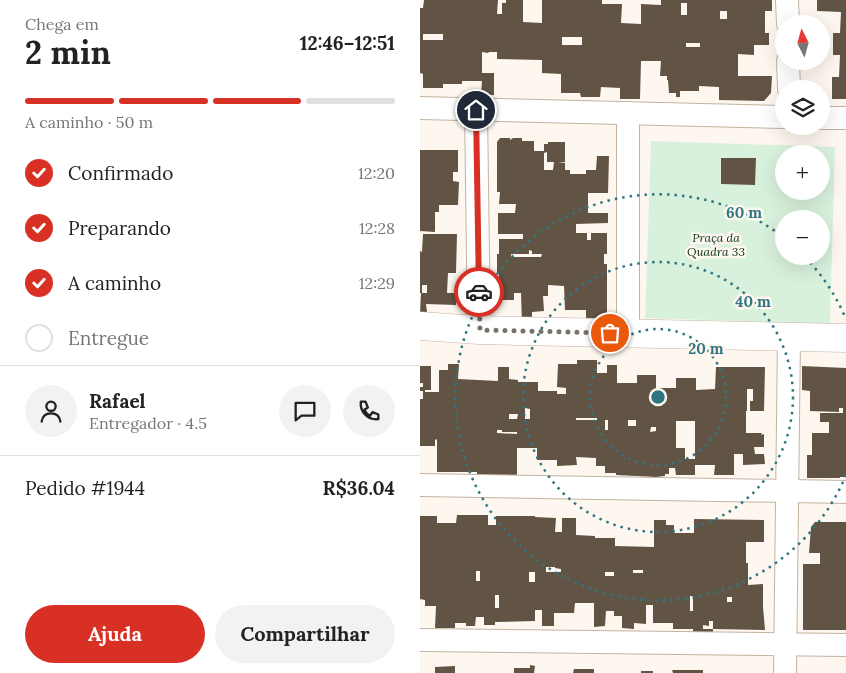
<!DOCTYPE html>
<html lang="pt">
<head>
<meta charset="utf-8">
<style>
	body { margin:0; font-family:Lora,serif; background:#f2f2f2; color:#222; height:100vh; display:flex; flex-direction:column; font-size:19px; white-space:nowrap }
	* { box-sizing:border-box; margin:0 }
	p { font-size:16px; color:#767676 }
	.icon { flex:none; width:28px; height:28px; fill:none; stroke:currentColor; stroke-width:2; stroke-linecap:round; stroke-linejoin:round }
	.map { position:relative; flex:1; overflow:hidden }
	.sheet { display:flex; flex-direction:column; background:#fff; width:420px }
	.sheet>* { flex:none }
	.needle { width:32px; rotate:354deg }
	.controls { position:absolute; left:355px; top:15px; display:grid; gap:10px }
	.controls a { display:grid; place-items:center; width:55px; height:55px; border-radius:50%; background:#fff; box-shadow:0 5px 20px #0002; font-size:25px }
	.pin { position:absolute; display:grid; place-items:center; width:42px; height:42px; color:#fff; margin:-21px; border:2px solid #fff; border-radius:50%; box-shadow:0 1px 5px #0007 }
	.courier { position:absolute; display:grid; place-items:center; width:50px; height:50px; margin:-25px; border:4px solid #d93025; border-radius:50%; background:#fff; color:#222; box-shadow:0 1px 6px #0007 }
	.summary em { font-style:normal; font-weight:800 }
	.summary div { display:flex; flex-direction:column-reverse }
	.summary { display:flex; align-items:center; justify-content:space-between; height:85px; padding:0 25px }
	h1 { font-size:32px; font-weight:800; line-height:38px }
	.bar { display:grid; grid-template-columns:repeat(4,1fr); gap:8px 5px; align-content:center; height:60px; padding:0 25px }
	.bar i { height:6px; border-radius:4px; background:#e0e0e0 }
	.bar .active { background:#d93025 }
	.bar p { grid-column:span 4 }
	.line { display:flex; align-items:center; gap:12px; padding:0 25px; border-top:1px solid #e0e0e0 }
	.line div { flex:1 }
	.round { display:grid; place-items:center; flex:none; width:52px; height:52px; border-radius:26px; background:#f2f2f2 }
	ol { padding:0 25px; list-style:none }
	li { display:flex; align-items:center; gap:15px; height:55px }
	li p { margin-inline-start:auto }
	li .icon { padding:5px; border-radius:50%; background:#d93025; color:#fff; stroke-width:4 }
	li:last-child { color:#767676 }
	li i { width:28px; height:28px; border:2px solid #e0e0e0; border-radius:50% }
	.action { display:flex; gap:10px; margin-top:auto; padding:10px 25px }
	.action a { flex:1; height:58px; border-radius:30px; background:#d93025; color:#fff; font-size:20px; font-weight:800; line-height:58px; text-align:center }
	.action a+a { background:#f2f2f2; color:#222 }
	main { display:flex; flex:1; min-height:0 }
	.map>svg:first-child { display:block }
	.green { fill:#d8f1dc; fill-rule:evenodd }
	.building { fill:#625444; fill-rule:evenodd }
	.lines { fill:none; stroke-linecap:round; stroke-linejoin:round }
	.street-casing { stroke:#c4b3a2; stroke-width:24 }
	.secondary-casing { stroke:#c4b3a2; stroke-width:29 }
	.street { stroke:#fff; stroke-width:22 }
	.secondary { stroke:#fff; stroke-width:28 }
	.done { stroke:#79726a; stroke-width:5; stroke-dasharray:0 9 }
	.route { stroke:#d93025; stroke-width:6 }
	.ring { fill:none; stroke:#2f7682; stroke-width:2.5; stroke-dasharray:2.5 5 }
	.labels { text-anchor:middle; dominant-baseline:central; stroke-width:5; stroke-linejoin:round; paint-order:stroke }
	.park-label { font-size:12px; font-style:italic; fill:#083517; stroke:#fef7ef }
	.centre { fill:#2f7682; stroke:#fef7ef; stroke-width:2.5 }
	.ring-label { font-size:15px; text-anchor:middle; font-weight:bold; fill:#2f7682; stroke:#fef7ef; stroke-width:5; stroke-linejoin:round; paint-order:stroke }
</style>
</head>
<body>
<main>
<section class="sheet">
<div class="summary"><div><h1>2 min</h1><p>Chega em</p></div><em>12:46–12:51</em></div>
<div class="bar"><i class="active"></i><i class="active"></i><i class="active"></i><i></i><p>A caminho · 50 m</p></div>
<ol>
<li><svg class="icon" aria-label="check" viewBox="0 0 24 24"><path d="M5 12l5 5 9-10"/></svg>Confirmado<p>12:20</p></li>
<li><svg class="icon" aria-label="check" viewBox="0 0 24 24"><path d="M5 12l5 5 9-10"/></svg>Preparando<p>12:28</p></li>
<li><svg class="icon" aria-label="check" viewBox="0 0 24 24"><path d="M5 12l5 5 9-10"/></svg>A caminho<p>12:29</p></li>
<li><i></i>Entregue</li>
</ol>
<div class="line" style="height:90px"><a class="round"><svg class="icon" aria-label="person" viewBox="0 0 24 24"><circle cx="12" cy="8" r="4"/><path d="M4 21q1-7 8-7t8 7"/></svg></a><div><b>Rafael</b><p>Entregador · 4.5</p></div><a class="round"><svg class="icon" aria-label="chat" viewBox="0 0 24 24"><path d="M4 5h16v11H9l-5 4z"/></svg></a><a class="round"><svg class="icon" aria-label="phone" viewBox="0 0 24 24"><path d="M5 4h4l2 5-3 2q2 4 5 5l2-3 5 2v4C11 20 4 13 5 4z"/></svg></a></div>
<div class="line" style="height:65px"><div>Pedido #1944</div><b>R$36.04</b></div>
<div class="action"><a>Ajuda</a><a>Compartilhar</a></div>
</section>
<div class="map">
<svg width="426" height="673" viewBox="0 0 426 673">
	<rect width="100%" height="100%" fill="#fef7ef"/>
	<path class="green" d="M231,141L415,147L410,324L225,318ZM364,154H401V191H364ZM364,219H401V256H364Z"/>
	<g class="building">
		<path d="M4,0H78L77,14H82V3H86V0H103V22L122,23V0H182V4H202L201,23L221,24V4L241,5V0H352V11H345V33H349V45H334V55L318,54V76H352L351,93L344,101L299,100V87L279,86V91H260V97H256V93H249L248,80H247V76H240L241,61H221L220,99H200V88L181,87L180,97H161L160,93H141V74L122,73V60L77,59V52H69L68,53L62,52V73H74V95H61L62,81H42V84H23V88H3V74L0,73V8H3ZM261,3H267V15H261ZM300,11H307V19H300ZM3,34H23V40H3ZM142,37H162V45H142ZM266,43H280V47H266Z"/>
		<polygon points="397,0 426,0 426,99 412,99 412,77 419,77 420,55 413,55 413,33 420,33 421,12 397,11"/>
		<path d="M80,138H90V140L93,138H102V141H114V151H124V144H128V142H145V162L138,163H145V170H150V174H166V170H176L177,156H189L188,193H168V213H188V223L156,224V233H167V240H171V233H187V254H184V264H187V323H166V310H145L144,286L128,285V296H123L124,311L112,312V323L102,324L101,293H94V300H78L79,274H77V254H79V239H103V234H78V213H95L96,204H79L80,192H77V142ZM127,152V162H134L133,170H124V153ZM109,250L112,251V254H122L121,257H91V254H109Z"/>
		<polygon points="0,150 38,150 38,172 33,172 33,181 39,182 38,205 19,205 19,212 15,212 15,232 0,231"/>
		<polygon points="301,158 336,158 335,185 301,184"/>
		<path d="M3,234H37L36,273H28L27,293H36V305L6,304L7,312L0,313L1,293H0V251L2,252ZM2,285H7V293H2Z"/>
		<path d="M157,360H177V373H187V365H197V383H217V375H236V388H256V378H276V390L295,389L296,367H345L344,411H330V401H333V389H327V411H326V433H342L341,435L344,434V447H334L335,454H344L345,464L323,465V454H314V475H294L295,465H275V475H256L255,468H249V474H245V476L236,477L196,475V473H185V466H176V458L156,457L157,465L137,466V460H117V448H97V476L57,475V472H17V439L15,440V446H0V399H3V391H0V387H3V383H0V366H11V390H5V392H19V370H28V364H39L38,379L78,381V367H89V379L98,380V382H118V391H137V394H146V388L137,387L138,364H157ZM105,408L110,409V419H105ZM89,414H98L97,419H89ZM156,418H177V420H156ZM185,420H188V430H185ZM208,420H216V426H208ZM256,421H275V459H265V448H256ZM231,427H236V431L230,432ZM77,430H82V432H97V434L77,433Z"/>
		<polygon points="382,366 426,368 426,477 420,477 420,478 387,478 387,455 392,455 392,433 409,433 409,422 400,422 400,413 423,413 423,408 419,408 419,412 390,411 390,391 382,390"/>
		<path d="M37,515H68V525H76V516H115V517L136,518L135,532H142V518H156V535L175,536V538H195V546L234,547V520H246V525H254V533H274V519L344,520V542H326V563H328V585L343,584V607L345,630L293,629V621H289V626L283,625V629H293V632H273V627V629H253V623H233V605H226V624L214,623V629L202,628V616H194V611H186L185,626L174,627V603H155L154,613H134V626H122V610H115V621L75,622V625H64V617H56L55,626H46V623H35V628H15L16,606H5V600L0,599V516H17V523H36ZM126,567H135V568L141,569V572H126ZM213,570H223V573H213ZM56,571H60V581H56ZM109,572H115V582H109ZM185,572H194V576H185ZM75,595H79V608H75ZM270,596H273V611H270ZM307,597H312V602H307Z"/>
		<polygon points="395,522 426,522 426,630 383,630 383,564 400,564 400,553 389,553 391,527"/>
		<polygon points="110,665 115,666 114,673 94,673 94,668 110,668"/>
		<polygon points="35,666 35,673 15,673 15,667"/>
		<polygon points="154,669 174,669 174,673 153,673"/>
		<polygon points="252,670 283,670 283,673 253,673"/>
		<rect x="221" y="671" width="12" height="2"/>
	</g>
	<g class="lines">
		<defs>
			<g id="street">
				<polyline points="367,0 368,24"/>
				<polyline points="368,61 369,89"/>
				<polyline points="0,108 364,117"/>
				<polyline points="56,110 59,330"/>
				<polyline points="401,118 426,118"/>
				<polyline points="208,333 208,113"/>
				<polyline points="0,485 426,492"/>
				<polyline points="0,640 426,645"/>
				<polyline points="365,673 369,337"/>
			</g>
			<polyline id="secondary" points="0,326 59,330 426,338"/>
		</defs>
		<use href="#street" class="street-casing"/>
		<use href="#secondary" class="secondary-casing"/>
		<use href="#street" class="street"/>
		<use href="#secondary" class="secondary"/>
	</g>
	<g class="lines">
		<polyline class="done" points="59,292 60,330 190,333"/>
		<polyline class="route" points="56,110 59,292"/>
	</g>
	<g class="ring">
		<circle cx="238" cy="397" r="68"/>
		<circle cx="238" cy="397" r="135"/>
		<path d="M426 475A203 203 0 1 1 363 237M385 257A203 203 0 0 1 426 319"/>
	</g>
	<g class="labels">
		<g class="park-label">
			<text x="296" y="237">Praça da<tspan x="296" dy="14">Quadra 33</tspan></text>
		</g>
	</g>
	<circle cx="238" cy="397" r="8" class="centre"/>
	<g class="ring-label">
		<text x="324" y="218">60 m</text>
		<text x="333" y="307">40 m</text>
		<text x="286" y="354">20 m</text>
	</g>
</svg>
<div class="controls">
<a><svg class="needle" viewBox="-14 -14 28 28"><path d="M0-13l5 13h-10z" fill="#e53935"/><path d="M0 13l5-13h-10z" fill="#767676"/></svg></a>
<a><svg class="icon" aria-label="layers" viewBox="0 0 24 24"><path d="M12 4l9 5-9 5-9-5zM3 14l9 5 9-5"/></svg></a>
<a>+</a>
<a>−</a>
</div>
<div class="pin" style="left:190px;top:333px;background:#ea580c"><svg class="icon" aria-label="bag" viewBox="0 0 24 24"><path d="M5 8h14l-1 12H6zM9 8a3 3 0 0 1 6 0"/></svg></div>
<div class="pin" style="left:56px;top:110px;background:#1f2937"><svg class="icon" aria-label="home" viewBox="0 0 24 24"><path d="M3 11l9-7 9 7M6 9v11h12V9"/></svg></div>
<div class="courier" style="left:59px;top:292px"><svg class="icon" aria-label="car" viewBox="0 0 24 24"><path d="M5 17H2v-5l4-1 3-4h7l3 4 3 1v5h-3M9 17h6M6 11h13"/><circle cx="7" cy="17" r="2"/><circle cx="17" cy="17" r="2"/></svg></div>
</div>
</main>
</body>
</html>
